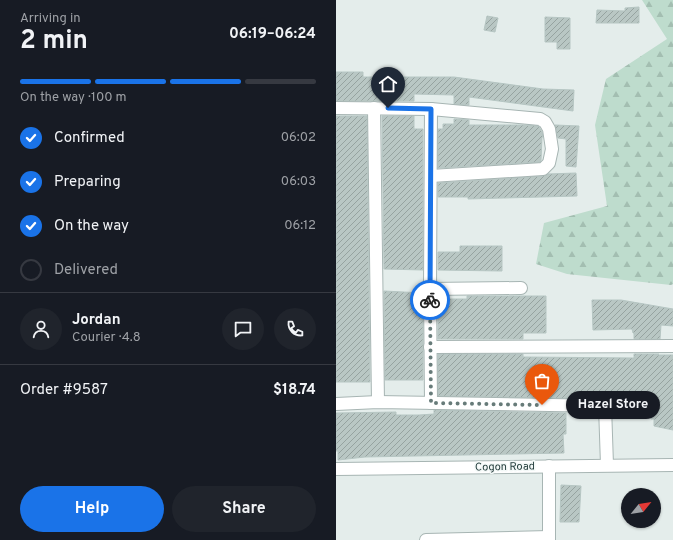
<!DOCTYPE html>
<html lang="en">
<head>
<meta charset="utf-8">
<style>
	body { margin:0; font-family:Overpass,sans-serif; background:#20242c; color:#f1f3f6; height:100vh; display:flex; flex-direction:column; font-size:15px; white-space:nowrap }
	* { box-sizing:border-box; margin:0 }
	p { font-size:13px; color:#9ea1a6 }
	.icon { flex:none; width:22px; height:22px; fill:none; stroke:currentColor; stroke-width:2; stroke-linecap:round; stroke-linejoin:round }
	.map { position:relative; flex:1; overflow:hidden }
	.details { display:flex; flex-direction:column; background:#171b24; width:336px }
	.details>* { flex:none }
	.needle { width:26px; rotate:60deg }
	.buttons { position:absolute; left:285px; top:488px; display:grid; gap:8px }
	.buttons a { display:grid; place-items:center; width:40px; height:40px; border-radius:50%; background:#171b24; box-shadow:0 1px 3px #0004; font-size:20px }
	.pin { position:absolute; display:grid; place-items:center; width:34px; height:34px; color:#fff; margin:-41px -17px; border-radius:50% 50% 50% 0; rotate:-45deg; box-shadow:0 0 4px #0007 }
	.pin .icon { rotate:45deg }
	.courier { position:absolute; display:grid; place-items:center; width:40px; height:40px; margin:-20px; border:3px solid #1a73e8; border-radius:50%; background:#fff; color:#222; box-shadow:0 1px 5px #0007 }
	.bubble { position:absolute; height:28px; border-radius:14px; background:#171b24; box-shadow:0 1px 3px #0004; font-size:13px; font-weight:700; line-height:28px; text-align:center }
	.summary em { font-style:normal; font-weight:700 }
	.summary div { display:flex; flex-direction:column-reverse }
	.summary { display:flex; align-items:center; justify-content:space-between; height:68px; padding:0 20px }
	h1 { font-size:26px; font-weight:700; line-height:30px }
	.bar { display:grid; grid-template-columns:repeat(4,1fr); gap:6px 4px; align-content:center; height:48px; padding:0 20px }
	.bar i { height:5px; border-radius:3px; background:#363941 }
	.bar .current { background:#1a73e8 }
	.bar p { grid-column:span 4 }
	.line { display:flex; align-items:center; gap:10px; padding:0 20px; border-top:1px solid #363941 }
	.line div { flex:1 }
	.round { display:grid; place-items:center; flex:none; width:42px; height:42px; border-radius:21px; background:#20242c }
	ol { padding:0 20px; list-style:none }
	li { display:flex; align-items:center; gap:12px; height:44px }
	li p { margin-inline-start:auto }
	li .icon { padding:4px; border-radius:50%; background:#1a73e8; color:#fff; stroke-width:4 }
	li:last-child { color:#9ea1a6 }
	li i { width:22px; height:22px; border:2px solid #363941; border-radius:50% }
	.button { display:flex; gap:8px; margin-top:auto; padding:8px 20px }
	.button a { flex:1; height:46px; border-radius:24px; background:#1a73e8; color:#fff; font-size:16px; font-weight:700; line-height:46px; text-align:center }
	.button a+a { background:#20242c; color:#f1f3f6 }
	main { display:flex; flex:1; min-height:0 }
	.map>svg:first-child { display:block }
	.forest { fill:url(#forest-firs) }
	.building { fill:url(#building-hatch); stroke:#b6c6c3 }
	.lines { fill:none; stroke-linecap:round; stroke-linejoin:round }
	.minor-casing { stroke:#a7b5b3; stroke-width:14 }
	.minor { stroke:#fff; stroke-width:12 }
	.done { stroke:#677b79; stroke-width:4; stroke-dasharray:0 7.2 }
	.route { stroke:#1a73e8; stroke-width:5 }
	.labels { text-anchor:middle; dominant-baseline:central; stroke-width:3; stroke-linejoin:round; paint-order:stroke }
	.street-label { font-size:11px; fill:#243d3c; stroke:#f4f9f8 }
</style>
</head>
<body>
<main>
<section class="details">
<div class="summary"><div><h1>2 min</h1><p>Arriving in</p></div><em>06:19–06:24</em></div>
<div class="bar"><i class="current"></i><i class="current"></i><i class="current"></i><i></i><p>On the way · 100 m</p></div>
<ol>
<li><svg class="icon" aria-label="check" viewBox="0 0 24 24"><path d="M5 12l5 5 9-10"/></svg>Confirmed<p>06:02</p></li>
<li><svg class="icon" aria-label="check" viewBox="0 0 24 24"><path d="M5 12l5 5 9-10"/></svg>Preparing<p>06:03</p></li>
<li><svg class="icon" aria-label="check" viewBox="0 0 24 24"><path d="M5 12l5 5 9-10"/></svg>On the way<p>06:12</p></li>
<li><i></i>Delivered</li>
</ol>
<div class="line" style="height:72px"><a class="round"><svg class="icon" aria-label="person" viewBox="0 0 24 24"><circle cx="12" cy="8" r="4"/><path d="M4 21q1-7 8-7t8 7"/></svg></a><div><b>Jordan</b><p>Courier · 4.8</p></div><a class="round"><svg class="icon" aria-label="chat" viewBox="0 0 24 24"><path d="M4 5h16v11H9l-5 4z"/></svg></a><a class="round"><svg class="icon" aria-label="phone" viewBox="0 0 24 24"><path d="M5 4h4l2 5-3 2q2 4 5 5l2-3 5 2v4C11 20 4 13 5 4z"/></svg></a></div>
<div class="line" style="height:52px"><div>Order #9587</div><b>$18.74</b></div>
<div class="button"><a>Help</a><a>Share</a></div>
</section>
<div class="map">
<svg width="337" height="540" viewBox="0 0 337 540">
	<defs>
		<pattern id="forest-firs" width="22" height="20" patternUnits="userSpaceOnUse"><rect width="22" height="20" fill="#bedccd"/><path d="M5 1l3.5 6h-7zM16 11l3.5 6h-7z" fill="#a3beb1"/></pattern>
		<pattern id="building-hatch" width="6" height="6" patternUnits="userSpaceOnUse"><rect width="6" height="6" fill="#b9c7c4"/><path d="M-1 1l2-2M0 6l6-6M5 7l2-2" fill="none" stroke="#96a3a0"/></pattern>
	</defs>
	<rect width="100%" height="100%" fill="#e4edeb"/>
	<polygon class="forest" points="306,0 337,0 337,284 335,285 231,274 200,264 208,223 271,206 259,125 270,79 331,39"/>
	<g class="building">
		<polygon points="303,7 303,23 260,23 261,10 289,11 289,8"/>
		<polygon points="151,16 162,18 159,32 148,30"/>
		<polygon points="209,17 234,18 234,49 221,49 221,42 209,42"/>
		<polygon points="0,72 27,72 27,77 118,77 207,89 238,90 237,111 133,97 133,105 118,104 118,95 78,94 78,101 0,101"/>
		<polygon points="0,116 31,116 34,382 0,382"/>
		<polygon points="46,116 78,116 78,129 87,129 87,270 48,269"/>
		<polygon points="118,119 133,120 133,125 187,125 202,126 203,127 206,132 207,137 206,137 205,160 204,162 102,168 102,129 107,129 107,124 118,124"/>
		<polygon points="219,125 243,126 240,167 230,166 230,139 222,138"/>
		<polygon points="240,173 241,196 132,199 132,197 102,197 102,183 207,176 212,174"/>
		<polygon points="124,246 166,246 166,271 102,270 102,252 124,252"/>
		<polygon points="48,291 87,293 87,380 49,380"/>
		<polygon points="131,296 210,296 210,333 187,333 187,339 102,339 102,299 131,299"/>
		<polygon points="256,300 285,300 337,309 337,326 325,325 324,339 298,339 298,333 297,333 296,329 257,330"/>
		<polygon points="102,354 187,354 187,357 298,358 298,354 323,354 322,355 337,355 337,430 318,426 318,419 315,419 315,400 102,396"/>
		<polygon points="98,410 230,413 230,434 227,434 228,453 29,457 2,460 2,451 0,451 0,413 60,412 60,415 83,415 98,414"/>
		<polygon points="225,485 245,486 243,522 224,522"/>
	</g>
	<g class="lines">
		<defs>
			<g id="minor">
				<polyline points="0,108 95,109 204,119 209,122 213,129 216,149 213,163 207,169 95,176"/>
				<polyline points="38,108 42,402"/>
				<polyline points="94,289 185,288"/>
				<polyline points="94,347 337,346"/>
				<polyline points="95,403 94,289 95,109"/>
				<polyline points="0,404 42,402 269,406 271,465"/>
				<polyline points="213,466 213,540"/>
				<polyline points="0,469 337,465"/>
				<polyline points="90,540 213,537"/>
			</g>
		</defs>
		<use href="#minor" class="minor-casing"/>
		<use href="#minor" class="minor"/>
	</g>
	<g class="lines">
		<polyline class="done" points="94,300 95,403 206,405"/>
		<polyline class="route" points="52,108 95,109 94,300"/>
	</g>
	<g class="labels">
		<g class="street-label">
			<text transform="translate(169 467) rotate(-1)">Cogon Road</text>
		</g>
	</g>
</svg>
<div class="buttons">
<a><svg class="needle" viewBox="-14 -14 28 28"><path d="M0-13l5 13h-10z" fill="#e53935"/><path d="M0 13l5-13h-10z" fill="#9ea1a6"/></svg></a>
</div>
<div class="pin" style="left:206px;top:405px;background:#ea580c"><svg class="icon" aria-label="bag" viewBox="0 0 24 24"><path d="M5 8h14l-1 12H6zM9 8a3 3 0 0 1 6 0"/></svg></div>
<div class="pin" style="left:52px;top:108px;background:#1f2937"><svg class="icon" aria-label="home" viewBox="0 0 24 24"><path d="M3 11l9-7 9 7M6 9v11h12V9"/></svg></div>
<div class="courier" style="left:94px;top:300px"><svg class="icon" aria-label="bike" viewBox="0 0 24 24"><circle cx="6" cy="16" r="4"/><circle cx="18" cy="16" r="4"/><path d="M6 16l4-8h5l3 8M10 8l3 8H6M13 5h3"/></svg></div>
<div class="bubble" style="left:230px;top:391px;width:94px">Hazel Store</div>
</div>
</main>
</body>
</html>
